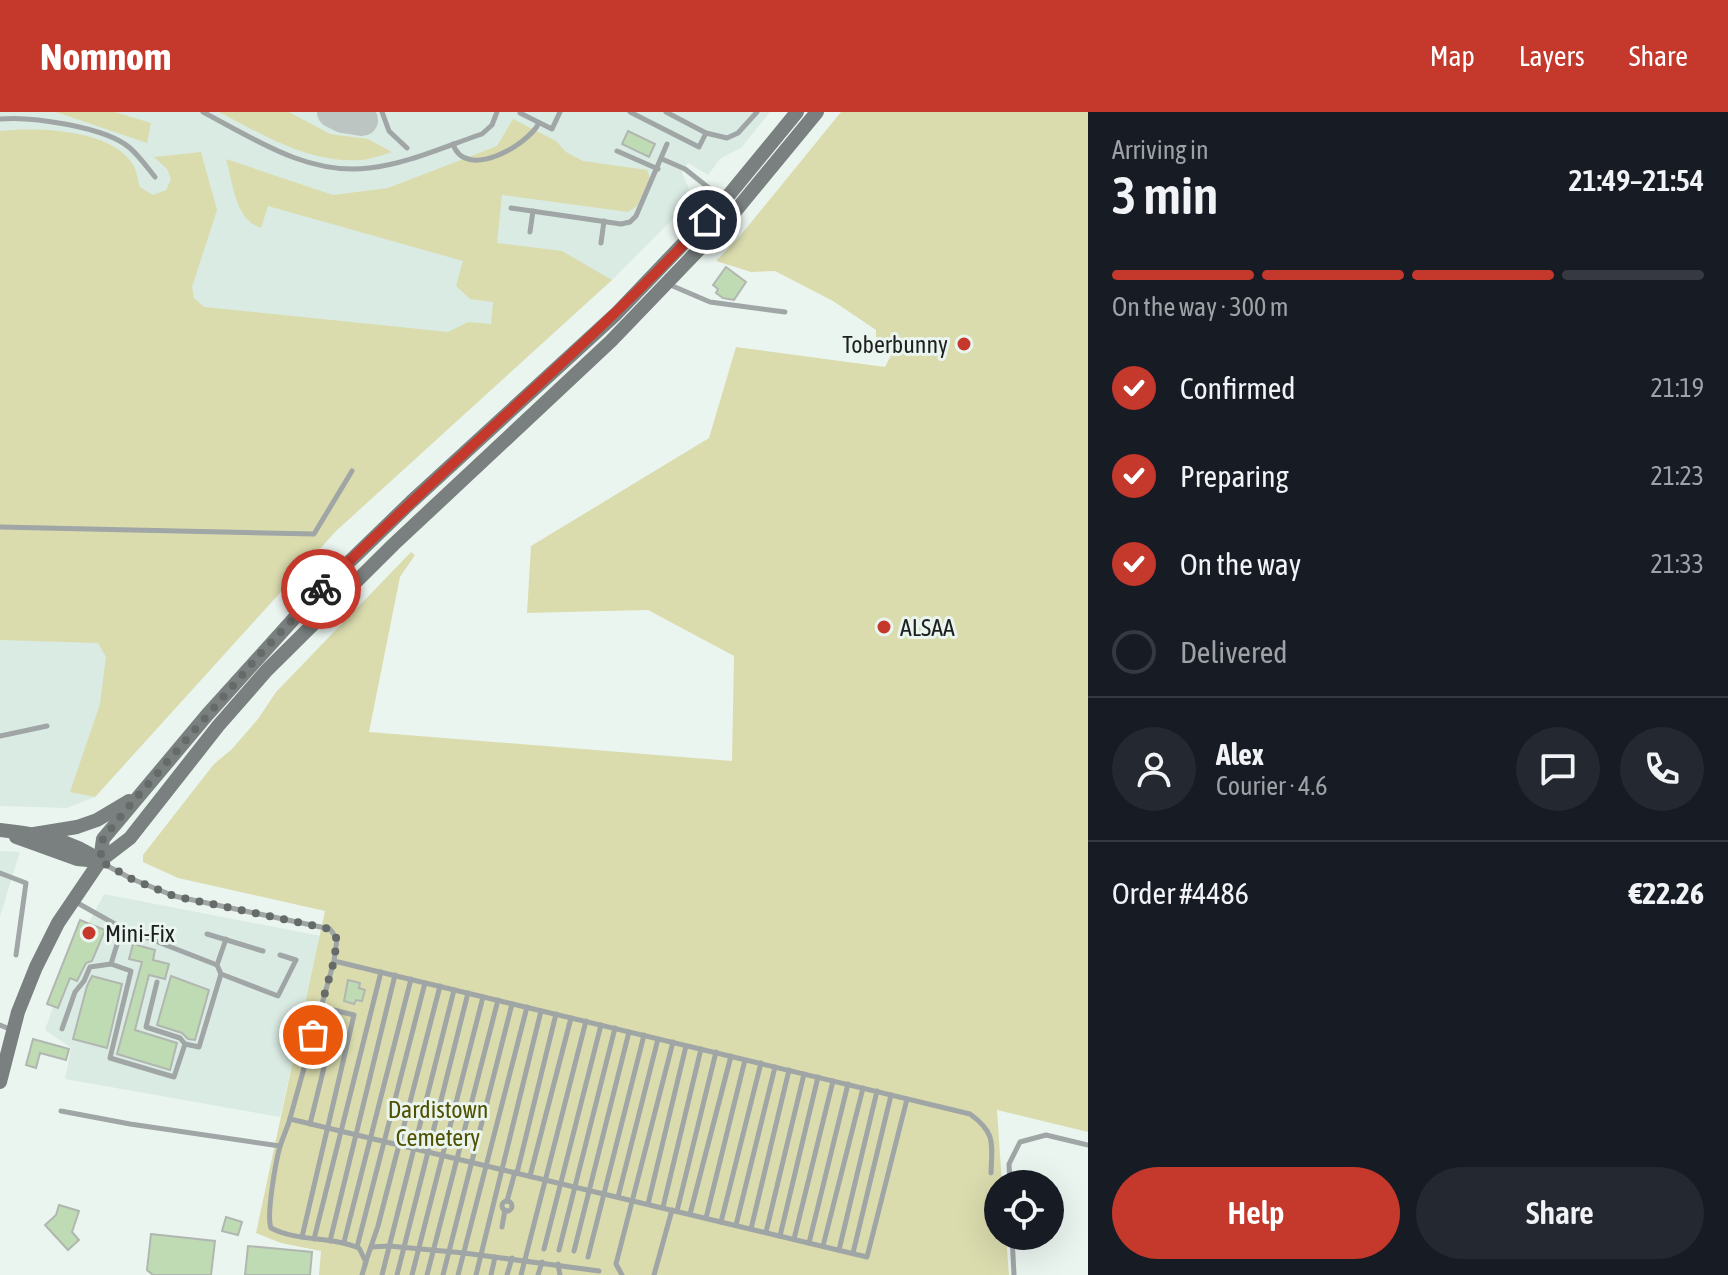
<!DOCTYPE html>
<html lang="en">
<head>
<meta charset="utf-8">
<style>
	body { margin:0; font-family:"Asap Condensed",sans-serif; background:#242831; color:#f1f3f6; height:100vh; display:flex; flex-direction:column; font-size:30px; white-space:nowrap }
	* { box-sizing:border-box; margin:0 }
	p { font-size:26px; color:#9ea1a6 }
	.icon { flex:none; width:44px; height:44px; fill:none; stroke:currentColor; stroke-width:2; stroke-linecap:round; stroke-linejoin:round }
	.map { position:relative; flex:1; overflow:hidden }
	.side { display:flex; flex-direction:column; background:#171b24; width:640px }
	.side>* { flex:none }
	.tools { position:absolute; left:984px; top:1058px; display:grid; gap:16px }
	.tools a { display:grid; place-items:center; width:80px; height:80px; border-radius:50%; background:#171b24; box-shadow:0 8px 32px #0002; font-size:40px }
	.pin { position:absolute; display:grid; place-items:center; width:68px; height:68px; color:#fff; margin:-34px; border:4px solid #fff; border-radius:50%; box-shadow:0 2px 8px #0007 }
	.courier { position:absolute; display:grid; place-items:center; width:80px; height:80px; margin:-40px; border:6px solid #c5382c; border-radius:50%; background:#fff; color:#222; box-shadow:0 2px 10px #0007 }
	.head em { font-style:normal; font-weight:600 }
	.head div { display:flex; flex-direction:column-reverse }
	.head { display:flex; align-items:center; justify-content:space-between; height:136px; padding:0 24px }
	h1 { font-size:52px; font-weight:600; line-height:60px }
	.bar { display:grid; grid-template-columns:repeat(4,1fr); gap:12px 8px; align-content:center; height:96px; padding:0 24px }
	.bar i { height:10px; border-radius:6px; background:#363941 }
	.bar .selected { background:#c5382c }
	.bar p { grid-column:span 4 }
	.line { display:flex; align-items:center; gap:20px; padding:0 24px; border-top:2px solid #363941 }
	.line div { flex:1 }
	.round { display:grid; place-items:center; flex:none; width:84px; height:84px; border-radius:42px; background:#242831 }
	ol { padding:0 24px; list-style:none }
	li { display:flex; align-items:center; gap:24px; height:88px }
	li p { margin-inline-start:auto }
	li .icon { padding:8px; border-radius:50%; background:#c5382c; color:#fff; stroke-width:4 }
	li:last-child { color:#9ea1a6 }
	li i { width:44px; height:44px; border:4px solid #363941; border-radius:50% }
	.primary-button { display:flex; gap:16px; margin-top:auto; padding:16px 24px }
	.primary-button a { flex:1; height:92px; border-radius:48px; background:#c5382c; color:#fff; font-size:32px; font-weight:600; line-height:92px; text-align:center }
	.primary-button a+a { background:#242831; color:#f1f3f6 }
	header { display:flex; align-items:center; gap:48px; box-sizing:border-box; height:112px; padding:0 40px; background:#c5382c; color:#fff }
	header strong { font-size:38px }
	nav { display:flex; gap:44px; margin-inline-start:auto; font-size:28px }
	main { display:flex; flex:1; min-height:0 }
	.map>svg:first-child { display:block }
	.built { fill:#daebe3 }
	.green { fill:#dadcae }
	.lines { fill:none; stroke-linecap:round; stroke-linejoin:round }
	.taxiway { stroke:#bcc5c1; stroke-width:32 }
	.building { fill:#bedbb3; stroke:#b1b7b0; stroke-width:2 }
	.lane { stroke:#a0a5a5; stroke-width:5 }
	.secondary { stroke:#79807f; stroke-width:14 }
	.done { stroke:#656b68; stroke-width:8; stroke-dasharray:0 14.4 }
	.route { stroke:#c5382c; stroke-width:10 }
	.poi-dot { fill:#c5382c; stroke:#ebf5f0; stroke-width:3 }
	.labels { text-anchor:middle; dominant-baseline:central; stroke-width:6; stroke-linejoin:round; paint-order:stroke }
	.poi-label { font-size:24px; fill:#1d201f; stroke:#ebf5f0; text-anchor:start }
	.park-label { font-size:24px; fill:#505100; stroke:#ebf5f0 }
</style>
</head>
<body>
<header>
<strong>Nomnom</strong>
<nav><a>Map</a><a>Layers</a><a>Share</a></nav>
</header>
<main>
<div class="map">
<svg width="1088" height="1163" viewBox="0 0 1088 1163">
	<rect width="100%" height="100%" fill="#ebf5f0"/>
	<g class="built">
		<polygon points="0,0 770,0 741,36 721,46 708,63 688,51 682,61 689,77 682,88 683,93 673,107 612,168 336,419 95,685 67,696 0,694"/>
		<polygon points="0,739 20,740 0,804"/>
		<polygon points="104,782 321,824 280,1005 65,967 71,936 45,918 69,848"/>
	</g>
	<g class="green">
		<polygon points="56,0 115,0 151,11 147,31"/>
		<path d="M219,0H289L330,22L368,27L392,40C382,43 372,47 362,48C309,52 264,23 219,0Z"/>
		<polygon points="841,0 1088,0 1088,1020 997,998 1002,1072 998,1072 998,1124 1006,1124 1009,1163 319,1163 321,1139 281,1131 256,1121 325,799 178,766 143,750 143,743 214,652 232,637 258,607 276,580 411,440 415,443 400,465 369,620 732,649 734,544 648,498 527,501 531,434 709,326 736,235 885,255 893,239 876,225 876,218 833,189 775,159 751,160 716,149 740,124"/>
		<path d="M513,7L556,29L566,40L583,49L647,58L650,66L637,94L628,100L502,83L497,131L562,139L612,168L336,419L95,685L70,680L100,592L106,545L98,531L0,528V19C37,15 109,17 132,51C137,58 137,67 140,75L153,83L166,78L171,67L167,57L154,45L201,40L217,98L192,175L194,186L204,195L448,220L468,210L491,212L493,190L470,187L456,174L463,149L268,94L261,116C235,108 233,71 226,47L333,83L388,76L497,34Z"/>
	</g>
	<g class="lines">
		<polyline class="taxiway" points="333,0 343,5 362,8"/>
	</g>
	<g class="building">
		<polygon points="628,19 655,32 649,45 622,32"/>
		<polygon points="726,155 746,170 734,188 723,186 716,181 718,177 713,173"/>
		<polygon points="80,808 105,818 92,849 86,851 77,869 70,866 58,896 47,892"/>
		<polygon points="133,832 155,838 153,848 169,852 165,867 149,863 135,918 177,931 170,958 117,942 142,850 129,847"/>
		<polygon points="92,864 122,872 107,936 73,927 87,874"/>
		<polygon points="171,864 209,878 195,928 188,927 182,921 157,913"/>
		<polygon points="348,868 360,871 359,876 365,878 362,889 356,888 354,892 344,889"/>
		<polygon points="33,927 69,937 66,948 40,941 36,956 26,953"/>
		<polygon points="59,1093 79,1099 72,1120 79,1128 68,1138 45,1113 56,1103"/>
		<polygon points="226,1105 242,1110 238,1123 222,1119"/>
		<polygon points="151,1122 215,1129 211,1163 153,1163 147,1158"/>
		<polygon points="248,1134 312,1140 310,1163 245,1163"/>
	</g>
	<g class="lines">
		<g class="lane">
			<path d="M203,0C254,27 309,64 369,56C407,52 446,34 482,22L492,13L497,0"/>
			<polyline points="382,0 389,19 407,36"/>
			<polyline points="630,0 699,35 706,21"/>
			<polyline points="666,0 706,21 727,26 738,21 757,0"/>
			<polyline points="520,1 552,17 560,0"/>
			<path d="M0,7C31,4 106,15 130,36C139,44 147,55 155,65"/>
			<path d="M453,32C465,69 527,34 539,11"/>
			<polyline points="617,39 658,57"/>
			<polyline points="662,47 685,57 724,88"/>
			<polyline points="511,96 621,112 630,110 636,104 667,32"/>
			<polyline points="530,120 533,99"/>
			<polyline points="601,131 604,109"/>
			<polyline points="668,172 710,190 785,200"/>
			<polyline points="0,415 314,422 352,359"/>
			<polyline points="0,624 47,614"/>
			<polyline points="0,761 26,771 16,843"/>
			<polyline points="74,789 122,816 217,853 221,862 199,935 185,932 174,965 110,946 131,859 111,852 122,816"/>
			<polyline points="207,822 263,839"/>
			<path d="M334,849L970,1002C996,1021 992,1031 991,1061"/>
			<polyline points="217,853 226,827"/>
			<polyline points="221,862 278,884 296,848 280,843"/>
			<polyline points="157,870 146,915 180,926 185,932"/>
			<polyline points="0,913 12,918"/>
			<polyline points="62,917 75,880 84,869 90,855 111,852"/>
			<polyline points="61,999 130,1012 280,1034 289,1010 334,849 337,827 330,817 174,784 132,767 100,750"/>
			<polyline points="290,1007 867,1145 907,987"/>
			<polyline points="310,1012 338,899"/>
			<path d="M280,1034C276,1049 266,1103 271,1116C298,1130 331,1124 359,1136L366,1150L362,1163"/>
			<polyline points="517,1061 556,902"/>
			<polyline points="530,1064 571,906"/>
			<polyline points="1010,1072 1009,1052 1020,1030 1046,1023 1088,1033"/>
			<polyline points="618,1085 658,927"/>
			<polyline points="507,1089 515,1060"/>
			<circle cx="507" cy="1094" r="5"/>
			<polyline points="648,1092 686,934"/>
			<polyline points="663,1095 701,937"/>
			<polyline points="677,1099 716,940"/>
			<polyline points="690,1102 731,944"/>
			<polyline points="706,1106 745,948"/>
			<polyline points="721,1110 761,951"/>
			<polyline points="736,1113 775,955"/>
			<polyline points="502,1115 505,1098"/>
			<polyline points="751,1117 789,958"/>
			<polyline points="766,1120 804,962"/>
			<polyline points="780,1124 818,965"/>
			<polyline points="1012,1124 1014,1163"/>
			<polyline points="302,1125 354,903 321,895"/>
			<polyline points="314,1127 381,860"/>
			<polyline points="794,1127 833,969"/>
			<polyline points="330,1129 395,863"/>
			<polyline points="344,1130 411,867"/>
			<polyline points="809,1131 848,972"/>
			<polyline points="823,1134 863,976"/>
			<polyline points="357,1135 425,871"/>
			<polyline points="371,1135 389,1134 464,1141 599,1159"/>
			<polyline points="544,1137 601,913"/>
			<polyline points="559,1138 615,916"/>
			<polyline points="839,1138 877,979"/>
			<polyline points="574,1139 629,920"/>
			<polyline points="853,1141 891,983"/>
			<polyline points="588,1145 644,923"/>
			<polyline points="365,1152 378,1114 440,874"/>
			<polyline points="558,1152 560,1163"/>
			<polyline points="382,1163 454,878"/>
			<polyline points="397,1163 468,881"/>
			<polyline points="412,1163 483,885"/>
			<polyline points="427,1163 498,888"/>
			<polyline points="443,1163 512,892"/>
			<polyline points="458,1163 527,895"/>
			<polyline points="476,1163 541,899"/>
			<polyline points="491,1163 495,1145"/>
			<polyline points="507,1163 512,1146"/>
			<polyline points="521,1163 586,909"/>
			<polyline points="538,1163 542,1150"/>
			<polyline points="622,1163 616,1152 673,930"/>
			<polyline points="654,1163 672,1098"/>
		</g>
		<g class="secondary">
			<path d="M0,718C36,722 71,727 100,749"/>
			<polyline points="34,722 77,715 97,708 129,689"/>
			<polyline points="16,725 77,747 99,749"/>
			<polyline points="100,749 103,727 207,603 317,481 411,390 616,202 724,89 797,0"/>
			<polyline points="0,970 18,900 36,855 58,811 100,749 130,726 218,614 267,558 394,432 611,229 733,102 817,0"/>
		</g>
	</g>
	<g class="lines">
		<polyline class="done" points="313,923 334,849 337,827 330,817 174,784 132,767 100,749 103,727 125,699 261,541 321,477"/>
		<path class="route" d="M321,477C447,351 585,238 707,108"/>
	</g>
	<g class="poi-dot">
		<circle cx="964" cy="232" r="8"/>
		<circle cx="884" cy="515" r="8"/>
		<circle cx="89" cy="821" r="8"/>
	</g>
	<g class="labels">
		<g class="poi-label">
			<text x="948" y="232" text-anchor="end">Toberbunny</text>
			<text x="900" y="515">ALSAA</text>
			<text x="105" y="821">Mini-Fix</text>
		</g>
		<g class="park-label">
			<text x="438" y="997">Dardistown<tspan x="438" dy="28">Cemetery</tspan></text>
		</g>
	</g>
</svg>
<div class="tools">
<a><svg class="icon" aria-label="locate" viewBox="0 0 24 24"><circle cx="12" cy="12" r="6"/><path d="M12 2v4M12 18v4M2 12h4M18 12h4"/></svg></a>
</div>
<div class="pin" style="left:313px;top:923px;background:#ea580c"><svg class="icon" aria-label="bag" viewBox="0 0 24 24"><path d="M5 8h14l-1 12H6zM9 8a3 3 0 0 1 6 0"/></svg></div>
<div class="pin" style="left:707px;top:108px;background:#1f2937"><svg class="icon" aria-label="home" viewBox="0 0 24 24"><path d="M3 11l9-7 9 7M6 9v11h12V9"/></svg></div>
<div class="courier" style="left:321px;top:477px"><svg class="icon" aria-label="bike" viewBox="0 0 24 24"><circle cx="6" cy="16" r="4"/><circle cx="18" cy="16" r="4"/><path d="M6 16l4-8h5l3 8M10 8l3 8H6M13 5h3"/></svg></div>
</div>
<section class="side">
<div class="head"><div><h1>3 min</h1><p>Arriving in</p></div><em>21:49–21:54</em></div>
<div class="bar"><i class="selected"></i><i class="selected"></i><i class="selected"></i><i></i><p>On the way · 300 m</p></div>
<ol>
<li><svg class="icon" aria-label="check" viewBox="0 0 24 24"><path d="M5 12l5 5 9-10"/></svg>Confirmed<p>21:19</p></li>
<li><svg class="icon" aria-label="check" viewBox="0 0 24 24"><path d="M5 12l5 5 9-10"/></svg>Preparing<p>21:23</p></li>
<li><svg class="icon" aria-label="check" viewBox="0 0 24 24"><path d="M5 12l5 5 9-10"/></svg>On the way<p>21:33</p></li>
<li><i></i>Delivered</li>
</ol>
<div class="line" style="height:144px"><a class="round"><svg class="icon" aria-label="person" viewBox="0 0 24 24"><circle cx="12" cy="8" r="4"/><path d="M4 21q1-7 8-7t8 7"/></svg></a><div><b>Alex</b><p>Courier · 4.6</p></div><a class="round"><svg class="icon" aria-label="chat" viewBox="0 0 24 24"><path d="M4 5h16v11H9l-5 4z"/></svg></a><a class="round"><svg class="icon" aria-label="phone" viewBox="0 0 24 24"><path d="M5 4h4l2 5-3 2q2 4 5 5l2-3 5 2v4C11 20 4 13 5 4z"/></svg></a></div>
<div class="line" style="height:104px"><div>Order #4486</div><b>€22.26</b></div>
<div class="primary-button"><a>Help</a><a>Share</a></div>
</section>
</main>
</body>
</html>
